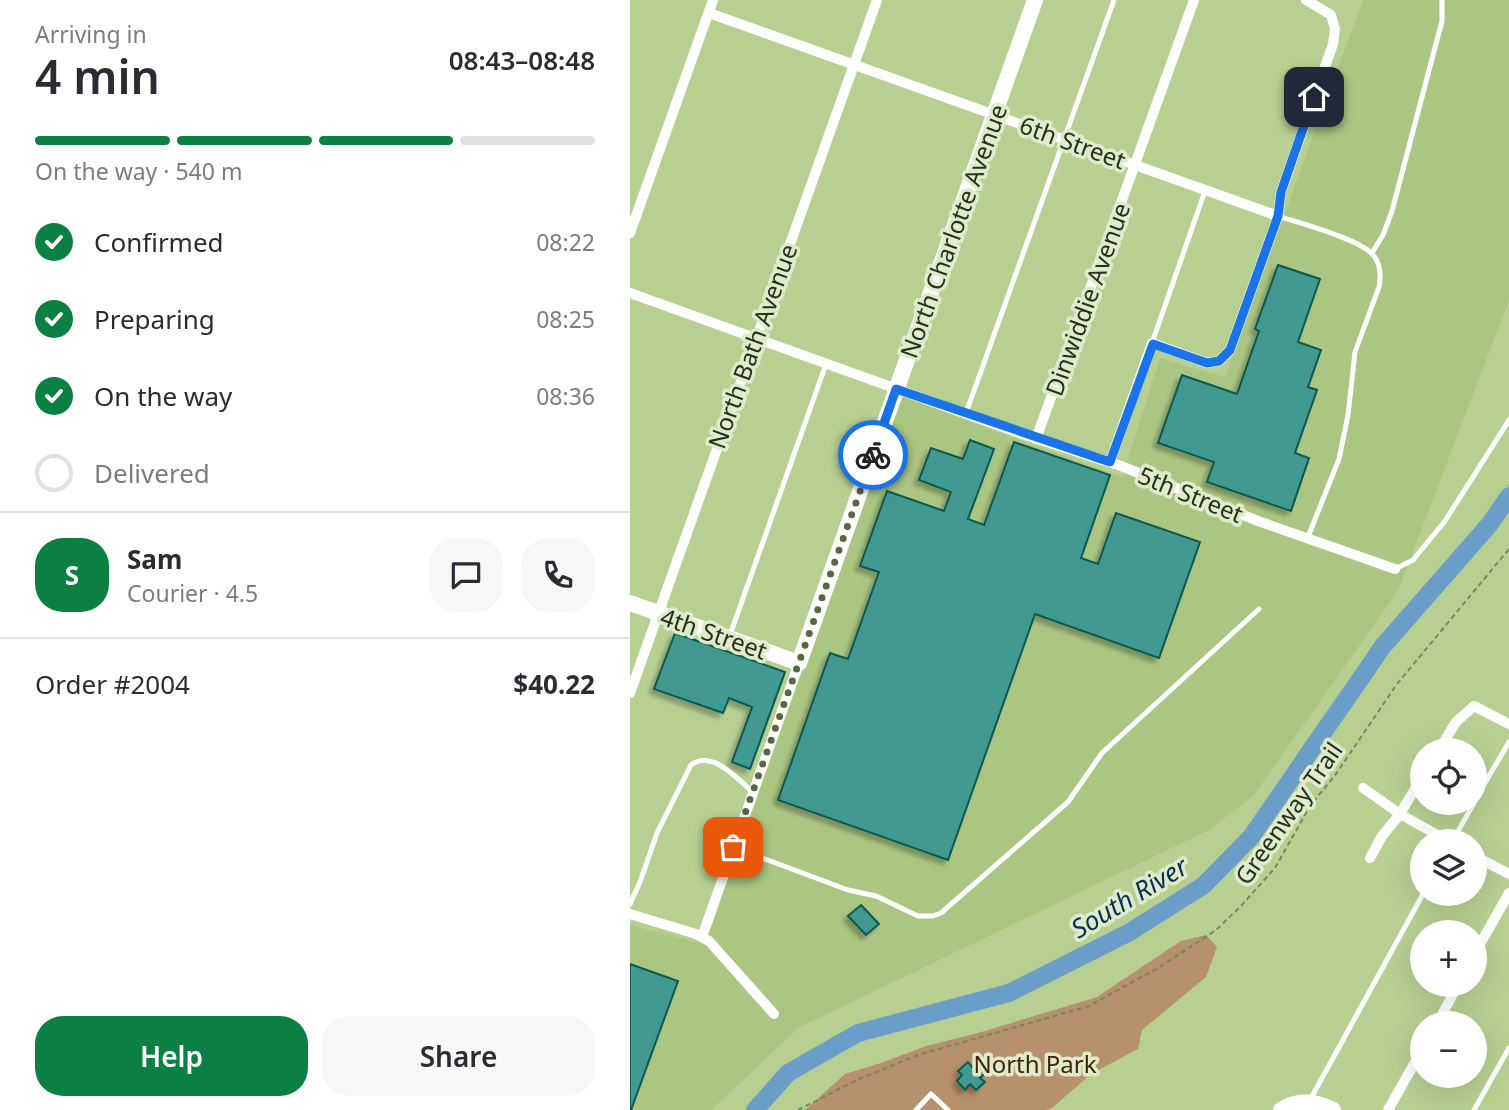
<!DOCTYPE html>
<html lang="en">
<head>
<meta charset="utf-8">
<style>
	body { margin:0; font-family:"Noto Sans",sans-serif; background:#f7f7f7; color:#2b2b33; height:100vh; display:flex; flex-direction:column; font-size:26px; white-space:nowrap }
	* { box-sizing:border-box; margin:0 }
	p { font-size:23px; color:#7c7c81 }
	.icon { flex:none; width:38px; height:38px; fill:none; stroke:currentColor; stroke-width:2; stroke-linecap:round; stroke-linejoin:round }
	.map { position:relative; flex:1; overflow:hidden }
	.drawer { display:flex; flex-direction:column; background:#fff; width:630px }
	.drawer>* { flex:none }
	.controls { position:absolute; left:780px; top:738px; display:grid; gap:14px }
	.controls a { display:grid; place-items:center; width:77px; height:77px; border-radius:50%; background:#fff; box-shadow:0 7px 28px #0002; font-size:35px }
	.pin { position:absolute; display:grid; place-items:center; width:60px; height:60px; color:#fff; margin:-30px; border-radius:14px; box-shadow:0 4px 10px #0006 }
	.courier { position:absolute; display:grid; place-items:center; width:70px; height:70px; margin:-35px; border:5px solid #1a73e8; border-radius:50%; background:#fff; color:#222; box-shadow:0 2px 9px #0007 }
	.headline em { font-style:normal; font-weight:600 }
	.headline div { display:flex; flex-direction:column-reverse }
	.headline { display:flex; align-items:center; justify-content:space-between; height:119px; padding:0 35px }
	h1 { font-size:46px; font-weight:600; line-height:52px }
	.bar { display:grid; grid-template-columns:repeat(4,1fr); gap:10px 7px; align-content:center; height:84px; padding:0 35px }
	.bar i { height:9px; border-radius:5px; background:#e1e1e2 }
	.bar .selected { background:#0b8043 }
	.bar p { grid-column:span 4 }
	.line { display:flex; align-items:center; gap:18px; padding:0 35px; border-top:2px solid #e1e1e2 }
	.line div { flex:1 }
	.round { display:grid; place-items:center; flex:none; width:74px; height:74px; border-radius:28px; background:#f7f7f7 }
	ol { padding:0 35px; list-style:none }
	li { display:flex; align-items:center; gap:21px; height:77px }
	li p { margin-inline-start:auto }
	li .icon { padding:7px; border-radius:50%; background:#0b8043; color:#fff; stroke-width:4 }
	li:last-child { color:#7c7c81 }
	li i { width:38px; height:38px; border:4px solid #e1e1e2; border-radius:50% }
	.button { display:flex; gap:14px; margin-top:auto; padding:14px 35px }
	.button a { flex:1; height:80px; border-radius:28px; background:#0b8043; color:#fff; font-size:28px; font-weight:600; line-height:80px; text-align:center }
	.button a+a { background:#f7f7f7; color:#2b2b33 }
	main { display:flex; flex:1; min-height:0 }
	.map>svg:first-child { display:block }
	.built { fill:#abc682 }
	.green { fill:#b7916b }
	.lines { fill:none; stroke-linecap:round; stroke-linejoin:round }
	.river { stroke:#6b9dc9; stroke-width:18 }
	.building { fill:#429990; stroke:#095851; stroke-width:2; filter:url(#shadow) }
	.path { stroke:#76885b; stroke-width:2; stroke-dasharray:5 3.5; stroke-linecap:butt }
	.lane { stroke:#fff; stroke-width:5 }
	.street { stroke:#fff; stroke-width:10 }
	.secondary { stroke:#fff; stroke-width:16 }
	.done { stroke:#596843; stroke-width:7; stroke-dasharray:0 12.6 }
	.route { stroke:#1a73e8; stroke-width:9 }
	.labels { text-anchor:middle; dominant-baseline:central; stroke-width:7; stroke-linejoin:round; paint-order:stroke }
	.street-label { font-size:24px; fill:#273018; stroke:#deebcc }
	.park-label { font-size:24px; fill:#432400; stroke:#deebcc }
	.water-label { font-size:26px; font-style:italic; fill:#09314f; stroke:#deebcc }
</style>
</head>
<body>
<main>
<section class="drawer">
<div class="headline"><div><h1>4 min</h1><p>Arriving in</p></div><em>08:43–08:48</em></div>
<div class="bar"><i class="selected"></i><i class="selected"></i><i class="selected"></i><i></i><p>On the way · 540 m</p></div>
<ol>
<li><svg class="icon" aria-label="check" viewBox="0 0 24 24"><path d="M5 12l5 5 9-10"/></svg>Confirmed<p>08:22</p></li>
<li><svg class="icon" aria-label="check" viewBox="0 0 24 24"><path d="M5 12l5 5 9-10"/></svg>Preparing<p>08:25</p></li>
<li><svg class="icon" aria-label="check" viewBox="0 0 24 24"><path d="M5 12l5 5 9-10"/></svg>On the way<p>08:36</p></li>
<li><i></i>Delivered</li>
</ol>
<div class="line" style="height:126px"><b class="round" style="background:#0b8043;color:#fff">S</b><div><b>Sam</b><p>Courier · 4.5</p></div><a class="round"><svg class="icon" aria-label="chat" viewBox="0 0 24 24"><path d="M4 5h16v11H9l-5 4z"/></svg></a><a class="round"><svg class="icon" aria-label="phone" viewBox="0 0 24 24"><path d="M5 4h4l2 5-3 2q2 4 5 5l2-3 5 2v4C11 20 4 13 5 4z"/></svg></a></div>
<div class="line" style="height:91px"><div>Order #2004</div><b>$40.22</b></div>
<div class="button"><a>Help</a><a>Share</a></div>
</section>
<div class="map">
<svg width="879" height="1110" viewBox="0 0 879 1110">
	<defs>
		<filter id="shadow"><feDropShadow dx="-4.5" dy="4.5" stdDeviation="2" flood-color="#0004"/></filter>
	</defs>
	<rect width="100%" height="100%" fill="#b7d092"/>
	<polygon class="built" points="733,0 879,0 879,300 768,591 624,795 579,830 168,1028 81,1110 0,1110 0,925 74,944 272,397 492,477 530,358 595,377"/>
	<polygon class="green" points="576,935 587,947 576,977 512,1030 508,1049 461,1074 422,1108 416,1110 175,1110 215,1074 251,1063 296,1046 348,1033 467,997 551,941"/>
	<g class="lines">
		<polyline class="river" points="125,1110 158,1073 228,1033 379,993 500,932 574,885 621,837 753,646 859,525 879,496"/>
	</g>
	<g class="building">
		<polygon points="648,265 690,279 668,342 691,350 678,387 687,390 665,453 679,458 661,511 577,482 584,462 528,443 552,375 607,394 629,331 625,329"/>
		<polygon points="340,440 364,449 338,519 354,525 384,442 480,475 451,558 468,564 486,513 570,542 529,658 405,614 318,860 148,800 200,653 218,659 249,572 230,566 257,491 314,511 321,492 289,480 301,448 333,459"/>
		<polygon points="45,633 155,672 120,769 102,762 122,707 99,698 93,713 24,689"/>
		<polygon points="231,905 249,924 236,935 218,916"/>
		<polygon points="0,964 48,981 1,1110 0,1110"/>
		<polygon points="338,1062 342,1067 346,1062 356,1072 350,1078 355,1082 346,1090 340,1084 335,1090 327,1081 332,1075 328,1071"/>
	</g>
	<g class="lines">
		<polyline class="path" points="168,1110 229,1079 288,1055 459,1006 528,968 586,930 611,906 645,868 680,806 706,774 767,684 879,549"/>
		<g class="lane">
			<path d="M648,216C669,223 733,240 744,256C751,265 751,276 749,287L725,352L718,415L709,459L678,537"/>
			<polyline points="742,253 753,235 762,211 812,21 812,0"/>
			<polyline points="522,343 575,191"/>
			<polyline points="336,413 484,0"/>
			<polyline points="765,569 783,560 815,521 879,420"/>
			<polyline points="100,635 196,364"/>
			<polyline points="845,800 879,742"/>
			<polyline points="822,842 844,803"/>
			<polyline points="103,847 218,890 246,896 288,916 303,916 311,913 438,802 472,753 629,609"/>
			<path d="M0,904L10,882L27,833L61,765C82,749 107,779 123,792"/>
			<polyline points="680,1100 793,894"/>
			<polyline points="286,1110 301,1094 318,1110"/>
			<polyline points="844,1110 879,1048"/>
		</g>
		<g class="street">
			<polyline points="79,13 648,216"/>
			<polyline points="0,233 83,0"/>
			<polyline points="0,293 392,434 491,466 628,521 765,569"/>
			<polyline points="406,439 564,0"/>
			<polyline points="480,462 522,343 577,363 589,361 600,350 648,216 651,192 703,44 705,29 701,15 676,0"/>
			<polyline points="0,693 247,0"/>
			<polyline points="808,751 826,722 844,706 879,724"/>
			<polyline points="733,788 770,814 820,842"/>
			<polyline points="845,856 879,874"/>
			<polyline points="740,858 752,836 770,814 793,775"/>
			<polyline points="0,914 66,934 79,941 144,1014"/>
			<polyline points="72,937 169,663"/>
			<polyline points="845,953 879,893"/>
			<polyline points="807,1024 828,985"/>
			<polyline points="758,1110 793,1048"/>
		</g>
		<g class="secondary">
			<polyline points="0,603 169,663 405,0"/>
			<path d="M651,1110C668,1099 685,1101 703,1110"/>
		</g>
	</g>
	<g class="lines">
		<polyline class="done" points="103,847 243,455"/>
		<polyline class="route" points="243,455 266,389 480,462 523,344 577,363 589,361 600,350 648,216 651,192 684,97"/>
	</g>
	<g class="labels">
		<g class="street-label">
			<text transform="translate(443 142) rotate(20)">6th Street</text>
			<text transform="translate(323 231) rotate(-70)">North Charlotte Avenue</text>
			<text transform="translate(457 299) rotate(-70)">Dinwiddie Avenue</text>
			<text transform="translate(122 346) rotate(-70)">North Bath Avenue</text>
			<text transform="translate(561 494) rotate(22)">5th Street</text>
			<text transform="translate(84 633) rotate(19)">4th Street</text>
			<text transform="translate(658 813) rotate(-55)">Greenway Trail</text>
		</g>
		<g class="park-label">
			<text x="405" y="1063">North Park</text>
		</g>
		<g class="water-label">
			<text transform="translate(499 897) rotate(-31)">South River</text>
		</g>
	</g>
</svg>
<div class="controls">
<a><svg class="icon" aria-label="locate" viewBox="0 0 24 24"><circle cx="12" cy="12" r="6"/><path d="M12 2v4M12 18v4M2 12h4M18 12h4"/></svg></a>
<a><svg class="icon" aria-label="layers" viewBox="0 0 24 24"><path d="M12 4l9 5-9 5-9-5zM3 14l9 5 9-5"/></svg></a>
<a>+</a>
<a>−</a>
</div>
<div class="pin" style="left:103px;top:847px;background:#ea580c"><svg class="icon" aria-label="bag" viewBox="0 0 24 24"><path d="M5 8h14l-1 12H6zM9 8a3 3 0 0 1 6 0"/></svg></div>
<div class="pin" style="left:684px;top:97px;background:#1f2937"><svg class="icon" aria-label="home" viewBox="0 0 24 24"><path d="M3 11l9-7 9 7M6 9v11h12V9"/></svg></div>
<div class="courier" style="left:243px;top:455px"><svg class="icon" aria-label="bike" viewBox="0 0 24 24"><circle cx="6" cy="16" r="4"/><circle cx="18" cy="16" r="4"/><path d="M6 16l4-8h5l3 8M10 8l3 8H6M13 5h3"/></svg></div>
</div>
</main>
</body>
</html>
